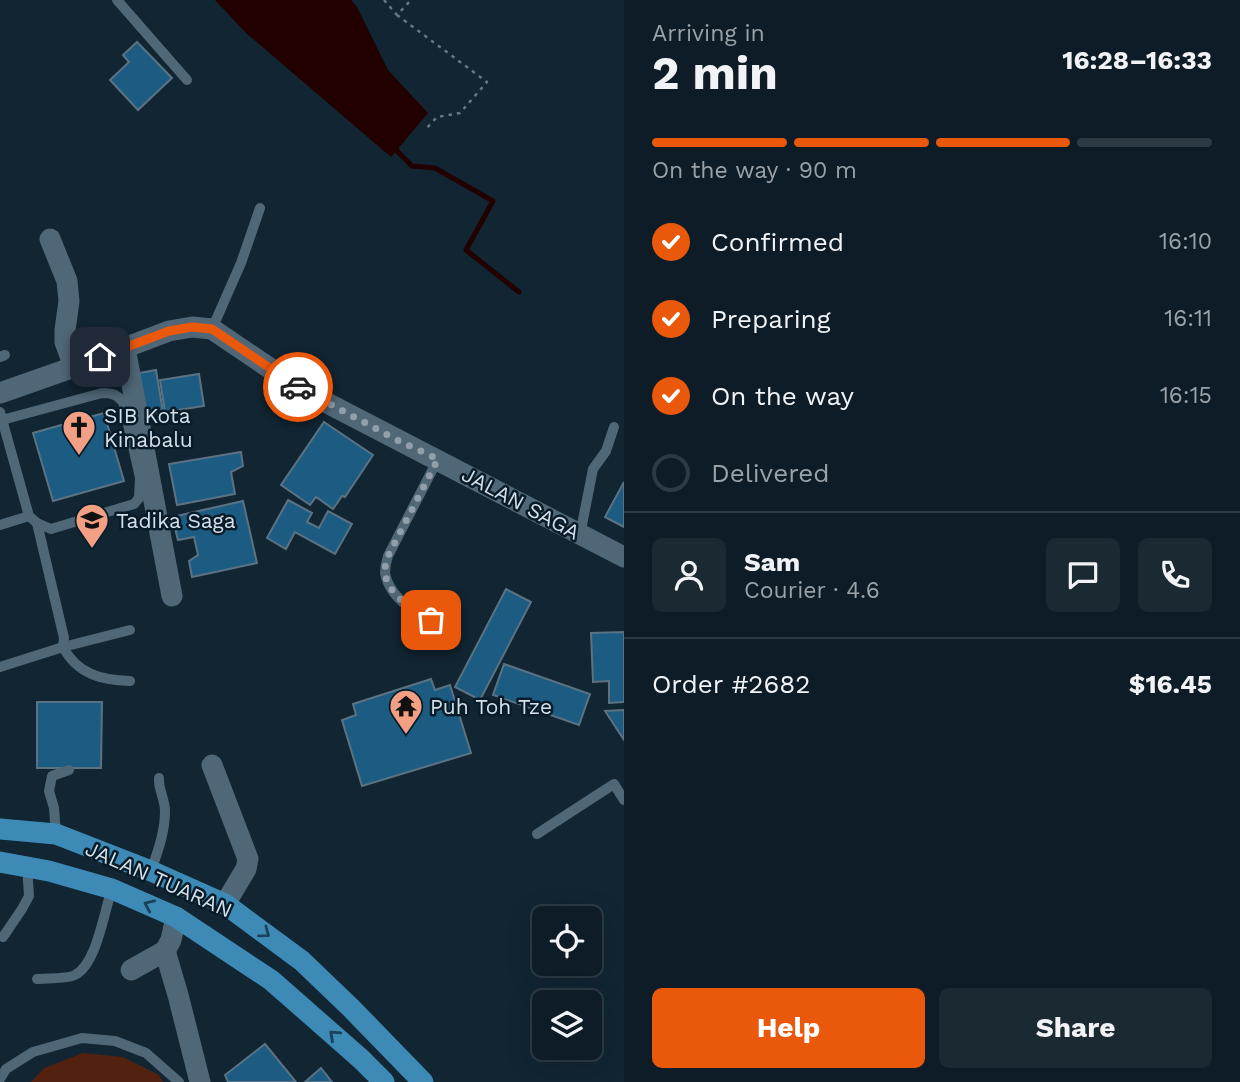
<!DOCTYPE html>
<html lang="en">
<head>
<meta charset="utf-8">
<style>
	body { margin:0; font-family:"Work Sans",sans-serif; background:#1b2932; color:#f1f3f6; height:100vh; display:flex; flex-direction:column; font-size:26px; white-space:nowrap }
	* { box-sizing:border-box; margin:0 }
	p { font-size:23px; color:#9aa1a7 }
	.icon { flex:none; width:38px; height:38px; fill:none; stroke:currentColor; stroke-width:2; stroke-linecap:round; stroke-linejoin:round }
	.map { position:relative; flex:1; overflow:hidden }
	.drawer { display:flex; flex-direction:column; background:#0d1c26; width:616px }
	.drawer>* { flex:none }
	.fabs { position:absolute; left:532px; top:906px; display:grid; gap:14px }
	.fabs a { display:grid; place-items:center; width:70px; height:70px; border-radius:10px; background:#0d1c26; box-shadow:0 7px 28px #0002,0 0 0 2px #2d3a43; font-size:35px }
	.pin { position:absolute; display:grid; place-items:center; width:60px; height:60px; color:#fff; margin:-30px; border-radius:14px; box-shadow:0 4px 10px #0006 }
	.courier { position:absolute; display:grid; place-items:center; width:70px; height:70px; margin:-35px; border:5px solid #ea580c; border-radius:50%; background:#fff; color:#222; box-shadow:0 2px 9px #0007 }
	.headline em { font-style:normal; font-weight:700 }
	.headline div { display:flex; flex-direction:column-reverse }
	.headline { display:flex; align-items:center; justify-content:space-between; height:119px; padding:0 28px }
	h1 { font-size:46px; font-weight:700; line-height:52px }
	.bar { display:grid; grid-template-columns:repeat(4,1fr); gap:10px 7px; align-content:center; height:84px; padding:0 28px }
	.bar i { height:9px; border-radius:5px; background:#2d3a43 }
	.bar .current { background:#ea580c }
	.bar p { grid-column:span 4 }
	.line { display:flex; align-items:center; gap:18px; padding:0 28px; border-top:2px solid #2d3a43 }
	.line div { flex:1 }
	.round { display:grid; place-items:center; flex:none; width:74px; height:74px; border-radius:10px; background:#1b2932 }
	ol { padding:0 28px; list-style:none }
	li { display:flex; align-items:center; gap:21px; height:77px }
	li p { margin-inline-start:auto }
	li .icon { padding:7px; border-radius:50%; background:#ea580c; color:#fff; stroke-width:4 }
	li:last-child { color:#9aa1a7 }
	li i { width:38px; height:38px; border:4px solid #2d3a43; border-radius:50% }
	.primary-button { display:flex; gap:14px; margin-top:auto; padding:14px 28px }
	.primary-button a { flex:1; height:80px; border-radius:10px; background:#ea580c; color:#fff; font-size:28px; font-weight:700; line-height:80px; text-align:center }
	.primary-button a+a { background:#1b2932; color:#f1f3f6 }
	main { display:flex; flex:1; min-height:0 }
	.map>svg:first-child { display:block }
	.green { fill:#522110 }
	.water { fill:#200 }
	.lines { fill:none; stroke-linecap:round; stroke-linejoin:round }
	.stream { stroke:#200; stroke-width:5 }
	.building { fill:#1d5c82; stroke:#5b7282; stroke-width:2 }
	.path { stroke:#677883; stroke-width:2.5; stroke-dasharray:3.5 5; stroke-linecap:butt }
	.lane { stroke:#506777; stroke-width:10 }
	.street { stroke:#506777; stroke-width:21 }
	.primary { stroke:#3d8ab7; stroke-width:21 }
	.oneway { stroke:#1a425a }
	.done { stroke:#909fa9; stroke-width:7; stroke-dasharray:0 12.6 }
	.route { stroke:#ea580c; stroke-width:9 }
	.labels { text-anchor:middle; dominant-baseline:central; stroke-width:5; stroke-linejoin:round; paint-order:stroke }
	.poi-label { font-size:21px; fill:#d4e0e9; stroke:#071b28; text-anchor:start }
	.street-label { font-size:21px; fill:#d4e0e9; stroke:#071b28 }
</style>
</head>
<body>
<main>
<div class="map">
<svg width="624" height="1082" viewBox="0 0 624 1082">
	<rect width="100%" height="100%" fill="#112532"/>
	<polygon class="green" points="83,1053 123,1057 159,1075 163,1082 31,1082 44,1068"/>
	<polygon class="water" points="215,0 351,0 357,7 388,70 428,113 391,157 246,33"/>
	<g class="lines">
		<polyline class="stream" points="395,144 397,151 412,166 435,168 493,201 466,250 519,292"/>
	</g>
	<g class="building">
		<polygon points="137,42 172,78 138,110 110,80 129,62 123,55"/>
		<polygon points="156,370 163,412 147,415 139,373"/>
		<polygon points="199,374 204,406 165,412 160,380"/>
		<polygon points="104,413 124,481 53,501 33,433"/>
		<polygon points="324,422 373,455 345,497 342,496 333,509 316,497 310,505 281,485"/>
		<polygon points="241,452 243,466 231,472 235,494 177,505 169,464"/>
		<polygon points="624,482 624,527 605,517"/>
		<polygon points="288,500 312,513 307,522 319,528 328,511 352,524 335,554 295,532 286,549 267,538"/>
		<polygon points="243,501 257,563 192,577 189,561 198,555 194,537 178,540 172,517"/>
		<polygon points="506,589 531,602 480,700 455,687"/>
		<polygon points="624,632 624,702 609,703 609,681 593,682 591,633"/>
		<polygon points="504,664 590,694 579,725 493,695"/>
		<polygon points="431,679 435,690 450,685 471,753 362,786 342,720 356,715 353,704"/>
		<polygon points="37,702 102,702 101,768 37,768"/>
		<polygon points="624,710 624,740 605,711"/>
		<polygon points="265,1044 296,1082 228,1082 225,1075"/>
		<polygon points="321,1068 332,1082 305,1082"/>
	</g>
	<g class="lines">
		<g class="path">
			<polyline points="384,0 397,15 411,0"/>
			<polyline points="397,15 487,82 460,113 437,117 425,130"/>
		</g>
		<g class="lane">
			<polyline points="117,0 187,80"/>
			<polyline points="212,329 241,263 260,208"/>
			<polyline points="0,357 5,355"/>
			<path d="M0,412L29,516L37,523L51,529L134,504L139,498L140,478L123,402C117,394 111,393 102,393L2,420"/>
			<path d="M438,459L388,556C386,562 385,568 385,573C390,600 421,618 445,623"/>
			<polyline points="0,525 29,516"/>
			<polyline points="580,535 593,469 606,451 614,427"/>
			<path d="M130,630L63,647C78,675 102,680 130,681"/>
			<polyline points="0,667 63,647 64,638 37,523"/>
			<polyline points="56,834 54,808 49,791 52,776 69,770"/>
			<polyline points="537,834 614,784 624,800"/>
			<path d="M151,871C158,851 165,832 165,811C165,799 158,789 159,778"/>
			<polyline points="3,937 22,909 29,896 27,866"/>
			<path d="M37,979C46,978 68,979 75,975C97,964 104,911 112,889"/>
			<polyline points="0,1079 6,1069 33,1052 82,1038 115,1041 146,1053 179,1082"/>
		</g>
		<g class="street">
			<polyline points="50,239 67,281 69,301 65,330 65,342 74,367"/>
			<polyline points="125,348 172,596"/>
			<polyline points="0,393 74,367 169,331 192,327 212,329 302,390 624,557"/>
			<polyline points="212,765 248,859 246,869 225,904"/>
			<polyline points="165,951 178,995 200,1082"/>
			<polyline points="131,970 165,951 171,940 176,917"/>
		</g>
		<g class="primary">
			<polyline points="0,829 56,834 151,871 225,904 302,961 351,1008 423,1082"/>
			<polyline points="0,862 49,871 112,889 176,917 271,980 361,1059 384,1082"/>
		</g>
	</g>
	<defs><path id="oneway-chevron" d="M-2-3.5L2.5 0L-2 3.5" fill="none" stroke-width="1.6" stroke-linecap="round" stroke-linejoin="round" transform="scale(1.75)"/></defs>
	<g class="oneway">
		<use href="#oneway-chevron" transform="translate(149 905) rotate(-156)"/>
		<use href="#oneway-chevron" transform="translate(265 933) rotate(37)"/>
		<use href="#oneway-chevron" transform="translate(334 1035) rotate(-138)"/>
	</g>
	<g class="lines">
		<path class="done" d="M298,387L401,442L438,459L388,556C387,561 384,568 385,573C388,595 413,610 431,620"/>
		<polyline class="route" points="100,357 169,331 192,327 212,329 298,387"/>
	</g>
	<defs>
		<symbol id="church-pin" viewBox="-11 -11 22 30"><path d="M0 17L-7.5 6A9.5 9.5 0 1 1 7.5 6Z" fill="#f39f84" stroke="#071b28"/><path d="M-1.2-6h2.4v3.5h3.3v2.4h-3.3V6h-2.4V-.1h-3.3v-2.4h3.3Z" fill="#111"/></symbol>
		<symbol id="school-pin" viewBox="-11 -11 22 30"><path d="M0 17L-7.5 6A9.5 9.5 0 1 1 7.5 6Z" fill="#f39f84" stroke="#071b28"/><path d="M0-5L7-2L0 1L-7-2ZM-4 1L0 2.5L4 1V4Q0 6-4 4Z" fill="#111"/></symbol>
		<symbol id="temple-pin" viewBox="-11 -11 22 30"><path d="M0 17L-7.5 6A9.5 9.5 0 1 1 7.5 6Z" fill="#f39f84" stroke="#071b28"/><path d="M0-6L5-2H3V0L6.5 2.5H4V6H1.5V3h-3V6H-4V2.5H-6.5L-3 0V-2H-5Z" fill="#111"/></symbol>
	</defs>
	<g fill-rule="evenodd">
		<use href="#church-pin" x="60" y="408" width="38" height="52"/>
		<use href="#school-pin" x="73" y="501" width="38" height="52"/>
		<use href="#temple-pin" x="387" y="687" width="38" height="52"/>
	</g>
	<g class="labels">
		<g class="poi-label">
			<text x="104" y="415">SIB Kota<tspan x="104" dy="24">Kinabalu</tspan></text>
			<text x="116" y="520">Tadika Saga</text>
			<text x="430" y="706">Puh Toh Tze</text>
		</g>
		<g class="street-label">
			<text transform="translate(521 503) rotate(28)">JALAN SAGA</text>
			<text transform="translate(159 879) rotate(24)">JALAN TUARAN</text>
		</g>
	</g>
</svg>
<div class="fabs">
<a><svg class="icon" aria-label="locate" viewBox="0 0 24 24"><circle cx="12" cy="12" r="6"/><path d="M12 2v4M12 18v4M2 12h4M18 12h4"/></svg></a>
<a><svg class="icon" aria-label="layers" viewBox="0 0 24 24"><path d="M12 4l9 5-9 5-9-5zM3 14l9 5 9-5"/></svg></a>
</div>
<div class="pin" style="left:431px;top:620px;background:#ea580c"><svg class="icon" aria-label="bag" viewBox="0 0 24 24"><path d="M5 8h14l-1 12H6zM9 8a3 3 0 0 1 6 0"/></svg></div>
<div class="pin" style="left:100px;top:357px;background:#1f2937"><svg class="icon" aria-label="home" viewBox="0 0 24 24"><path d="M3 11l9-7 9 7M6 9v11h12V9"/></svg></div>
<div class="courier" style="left:298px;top:387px"><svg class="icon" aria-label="car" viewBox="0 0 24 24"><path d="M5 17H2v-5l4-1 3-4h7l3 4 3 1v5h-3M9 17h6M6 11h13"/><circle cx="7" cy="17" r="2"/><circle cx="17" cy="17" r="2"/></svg></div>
</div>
<section class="drawer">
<div class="headline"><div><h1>2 min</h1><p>Arriving in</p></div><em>16:28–16:33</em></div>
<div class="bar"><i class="current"></i><i class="current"></i><i class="current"></i><i></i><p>On the way · 90 m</p></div>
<ol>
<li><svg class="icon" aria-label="check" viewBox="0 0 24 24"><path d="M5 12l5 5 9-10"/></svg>Confirmed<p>16:10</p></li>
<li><svg class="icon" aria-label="check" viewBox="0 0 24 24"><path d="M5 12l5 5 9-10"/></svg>Preparing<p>16:11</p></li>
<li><svg class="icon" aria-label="check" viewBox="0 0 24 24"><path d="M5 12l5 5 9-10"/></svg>On the way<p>16:15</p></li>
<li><i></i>Delivered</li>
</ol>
<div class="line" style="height:126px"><a class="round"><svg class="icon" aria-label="person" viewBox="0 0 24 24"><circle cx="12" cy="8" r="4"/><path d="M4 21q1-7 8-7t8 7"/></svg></a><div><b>Sam</b><p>Courier · 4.6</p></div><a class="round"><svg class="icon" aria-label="chat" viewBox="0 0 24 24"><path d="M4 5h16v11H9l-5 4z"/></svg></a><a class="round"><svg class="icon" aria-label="phone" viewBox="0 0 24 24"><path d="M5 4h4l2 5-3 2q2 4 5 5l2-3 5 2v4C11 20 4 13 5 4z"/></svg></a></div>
<div class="line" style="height:91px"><div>Order #2682</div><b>$16.45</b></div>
<div class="primary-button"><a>Help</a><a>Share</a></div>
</section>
</main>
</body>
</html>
